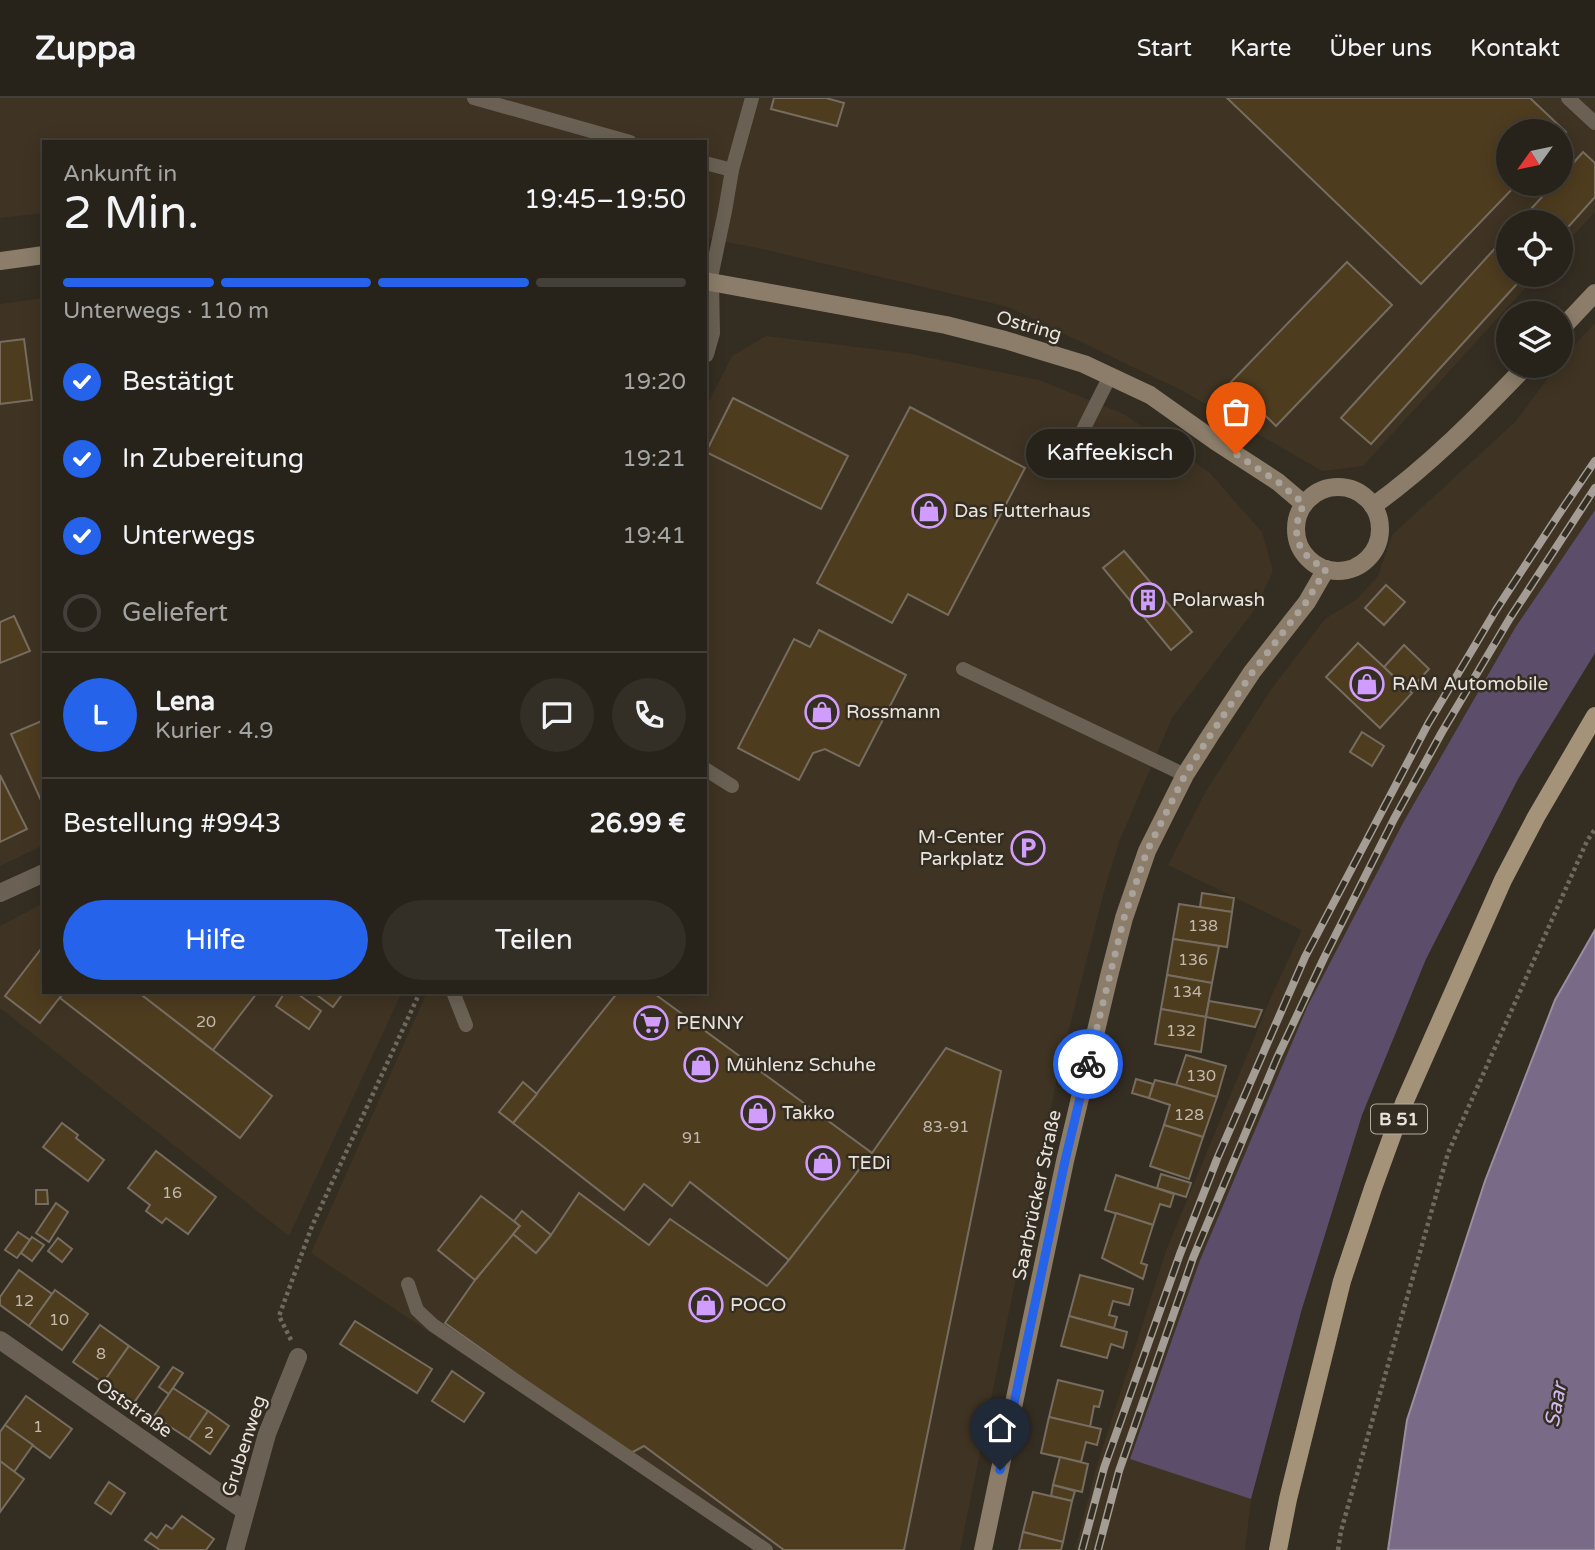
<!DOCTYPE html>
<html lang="de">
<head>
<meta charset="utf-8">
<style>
	body { margin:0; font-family:"Varela Round",sans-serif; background:#332f27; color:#f1f3f6; height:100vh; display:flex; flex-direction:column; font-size:26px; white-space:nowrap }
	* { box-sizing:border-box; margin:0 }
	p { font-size:23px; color:#a4a4a2 }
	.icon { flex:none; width:38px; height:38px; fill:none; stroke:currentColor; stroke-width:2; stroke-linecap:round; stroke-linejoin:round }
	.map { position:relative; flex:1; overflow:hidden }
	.details { position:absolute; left:42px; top:42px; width:665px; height:854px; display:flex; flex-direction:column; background:#27221a; border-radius:0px; box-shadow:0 4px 18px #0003,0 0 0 2px #433f39 }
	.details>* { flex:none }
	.needle { width:46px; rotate:237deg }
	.buttons { position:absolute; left:1496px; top:21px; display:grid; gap:14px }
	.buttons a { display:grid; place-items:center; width:77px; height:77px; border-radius:50%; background:#27221a; box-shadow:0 4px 18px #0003,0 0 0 2px #433f39; font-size:35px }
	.pin { position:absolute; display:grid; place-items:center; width:60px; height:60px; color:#fff; margin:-72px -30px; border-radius:50% 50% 50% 0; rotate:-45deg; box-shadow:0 0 7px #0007 }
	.pin .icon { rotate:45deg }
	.courier { position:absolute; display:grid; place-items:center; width:70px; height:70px; margin:-35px; border:5px solid #2563eb; border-radius:50%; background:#fff; color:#222; box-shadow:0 2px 9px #0007 }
	.bubble { position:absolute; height:49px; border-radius:24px; background:#27221a; box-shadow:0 4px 18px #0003,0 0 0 2px #433f39; font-size:23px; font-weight:600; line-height:49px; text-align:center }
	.head em { font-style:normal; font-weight:600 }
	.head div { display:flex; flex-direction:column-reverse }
	.head { display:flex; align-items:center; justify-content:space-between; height:119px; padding:0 21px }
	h1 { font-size:46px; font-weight:600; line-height:52px }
	.bar { display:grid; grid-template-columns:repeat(4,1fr); gap:10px 7px; align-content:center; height:84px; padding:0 21px }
	.bar i { height:9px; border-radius:5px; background:#433f39 }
	.bar .on { background:#2563eb }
	.bar p { grid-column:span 4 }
	.line { display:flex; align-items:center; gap:18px; padding:0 21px; border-top:2px solid #433f39 }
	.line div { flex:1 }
	.round { display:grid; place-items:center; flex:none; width:74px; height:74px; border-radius:37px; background:#332f27 }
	ol { padding:0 21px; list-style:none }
	li { display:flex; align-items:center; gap:21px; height:77px }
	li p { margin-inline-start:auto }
	li .icon { padding:7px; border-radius:50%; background:#2563eb; color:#fff; stroke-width:4 }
	li:last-child { color:#a4a4a2 }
	li i { width:38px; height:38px; border:4px solid #433f39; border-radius:50% }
	.action { display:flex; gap:14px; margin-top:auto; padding:14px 21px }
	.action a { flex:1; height:80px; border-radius:42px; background:#2563eb; color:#fff; font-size:28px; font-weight:600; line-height:80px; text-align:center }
	.action a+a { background:#332f27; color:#f1f3f6 }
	header { display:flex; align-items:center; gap:42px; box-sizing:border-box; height:98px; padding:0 35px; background:#27221a; border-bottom:2px solid #433f39 }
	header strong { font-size:33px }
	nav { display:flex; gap:38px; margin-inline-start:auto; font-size:24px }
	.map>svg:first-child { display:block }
	.built { fill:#3f3423; fill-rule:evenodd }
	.green { fill:#5c4e6a }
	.water { fill:#796a88; stroke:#9a8ea1; stroke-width:2 }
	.building { fill:#4e3c1f; stroke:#766d60; stroke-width:2 }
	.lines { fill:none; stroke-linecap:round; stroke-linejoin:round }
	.path { stroke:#6f695f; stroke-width:4.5; stroke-dasharray:3.5 3.5; stroke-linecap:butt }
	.lane { stroke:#6a6154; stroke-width:14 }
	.street { stroke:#6a6154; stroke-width:18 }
	.secondary { stroke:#8b7d69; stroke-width:18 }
	.primary { stroke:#a59379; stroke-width:18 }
	.rail-casing { stroke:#a39d95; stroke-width:8 }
	.rail { stroke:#342d22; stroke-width:5; stroke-dasharray:16; stroke-linecap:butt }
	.done { stroke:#a9a39b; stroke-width:7; stroke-dasharray:0 12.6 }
	.route { stroke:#2563eb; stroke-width:9 }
	.labels { text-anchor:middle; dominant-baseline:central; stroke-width:5; stroke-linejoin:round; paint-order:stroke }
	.number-label { font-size:16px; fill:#c2b9ad }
	.shield { fill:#342d22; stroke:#b2aca4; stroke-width:2 }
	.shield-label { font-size:18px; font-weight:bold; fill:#e8e3dc }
	.street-label { font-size:19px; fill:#e8e3dc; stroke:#342d22 }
	.poi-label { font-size:19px; fill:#e8e3dc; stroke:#342d22; text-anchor:start }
	.water-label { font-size:21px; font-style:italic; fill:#d4b9ef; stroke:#342d22 }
</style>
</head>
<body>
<header>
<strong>Zuppa</strong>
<nav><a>Start</a><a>Karte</a><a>Über uns</a><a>Kontakt</a></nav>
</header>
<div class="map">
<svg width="1595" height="1452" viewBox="0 0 1595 1452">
	<rect width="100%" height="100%" fill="#342d22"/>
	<g class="built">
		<path d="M0,0H1595V114L1561,151V124H1508V177H1537L1363,368L1322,373L1183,293L1008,209L758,150L705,140V44H44V115L0,120ZM1508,33H1561V86H1508Z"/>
		<polygon points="44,200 44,747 0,768 0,206"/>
		<polygon points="1595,225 1595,412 1515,530 1404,723 1308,907 1200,1162 1130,1360 1251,1401 1245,1452 1075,1452 1097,1367 1166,1153 1271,899 1302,832 1168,767 1206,693 1272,590 1325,521 1357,501 1378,478 1392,437 1516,323 1557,268 1561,268 1561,263 1567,255"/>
		<polygon points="766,238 906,255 1039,282 1124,316 1210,375 1262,434 1273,473 1256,510 1172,620 1119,744 1105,790 1059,971 960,1452 755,1452 311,1155 427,894 705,894 705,311 732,258"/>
		<polygon points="44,805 44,894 402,894 289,1138 0,910 0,828"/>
	</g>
	<polygon class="green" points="1595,412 1595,555 1518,681 1426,861 1362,1017 1301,1214 1251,1401 1130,1361 1200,1162 1308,907 1404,723 1515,530"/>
	<polygon class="water" points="1595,832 1595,1452 1388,1452 1407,1322 1485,1083 1555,902"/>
	<g class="building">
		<polygon points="774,0 826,0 844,5 837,28 771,11"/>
		<polygon points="1227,0 1530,0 1566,34 1561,40 1561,33 1508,33 1508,86 1517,86 1421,186"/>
		<polygon points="1583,54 1595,65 1595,99 1561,137 1561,124 1519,124 1554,86 1561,86 1561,79"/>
		<polygon points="1508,136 1508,177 1525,177 1371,346 1341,320"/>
		<polygon points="1347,164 1392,207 1276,328 1231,284"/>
		<polygon points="24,241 32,302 0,306 0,244"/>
		<polygon points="733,300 848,358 821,411 706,354"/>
		<polygon points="910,309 1025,370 948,517 908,496 892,525 817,485"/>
		<polygon points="1124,453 1192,534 1171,552 1103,470"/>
		<polygon points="1386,487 1405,504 1384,527 1365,510"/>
		<polygon points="14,518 30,553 0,565 0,524"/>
		<polygon points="819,532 906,577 859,668 825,651 813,655 799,682 738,650 794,541 810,549"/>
		<polygon points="1358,545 1412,595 1380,630 1326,579"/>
		<polygon points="1404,547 1429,571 1409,593 1384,569"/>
		<polygon points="44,622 44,709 11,636"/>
		<polygon points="1362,634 1384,648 1372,668 1350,654"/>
		<polygon points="0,677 27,731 0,744"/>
		<polygon points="1202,795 1234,800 1232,814 1200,809"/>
		<polygon points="1179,806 1232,814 1227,849 1173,841"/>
		<polygon points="1173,841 1219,848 1212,885 1167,877"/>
		<polygon points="44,847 44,894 64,894 40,925 5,898"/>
		<polygon points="1167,877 1212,885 1206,919 1161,911"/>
		<polygon points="64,894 138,894 272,998 240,1040 60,900"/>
		<polygon points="138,894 256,894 257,895 213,952"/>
		<polygon points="285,894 295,894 321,913 309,931 276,908"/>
		<polygon points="313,894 344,894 333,909"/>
		<polygon points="618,894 652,894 872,1055 789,1162 690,1084 672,1108 644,1086 624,1112 513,1025"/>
		<polygon points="1209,903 1262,912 1255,929 1206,919"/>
		<polygon points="1161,911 1206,919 1201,954 1155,946"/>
		<polygon points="946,950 1001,973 904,1452 784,1452 644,1348 629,1356 445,1225 475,1182 513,1136 536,1155 551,1137 579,1095 649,1147 670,1121 767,1188 789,1162 872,1055"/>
		<polygon points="1186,957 1226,968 1217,999 1176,987"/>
		<polygon points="1136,981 1153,986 1149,1000 1132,995"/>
		<polygon points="1155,982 1176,987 1217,999 1203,1039 1164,1027 1170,1007 1149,1000"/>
		<polygon points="523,984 537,996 513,1025 499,1014"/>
		<polygon points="62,1025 78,1037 76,1040 104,1062 88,1083 43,1049"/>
		<polygon points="1164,1027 1203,1039 1189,1081 1150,1068"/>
		<polygon points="156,1053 216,1099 188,1136 166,1120 162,1125 146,1113 150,1107 128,1090"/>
		<polygon points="1161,1076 1191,1085 1186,1099 1157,1090"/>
		<polygon points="1116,1077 1174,1096 1170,1109 1160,1106 1153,1127 1105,1112"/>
		<polygon points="36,1092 47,1092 48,1106 36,1106"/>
		<polygon points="481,1098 520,1128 475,1182 438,1152"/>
		<polygon points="56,1105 68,1114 49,1144 36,1135"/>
		<polygon points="522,1113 551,1137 536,1155 513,1136 520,1128 514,1123"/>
		<polygon points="1116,1115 1153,1127 1141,1165 1147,1167 1143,1181 1102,1160"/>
		<polygon points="18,1134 30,1142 17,1160 5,1152"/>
		<polygon points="32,1139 44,1147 32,1163 21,1155"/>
		<polygon points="58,1140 72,1151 62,1164 48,1153"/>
		<polygon points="19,1172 52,1196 29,1228 0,1207 0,1199"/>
		<polygon points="1080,1177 1133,1191 1129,1207 1113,1203 1109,1217 1117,1219 1114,1230 1069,1218"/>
		<polygon points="55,1192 88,1216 62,1252 29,1228"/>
		<polygon points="1069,1218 1127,1234 1123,1250 1111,1246 1107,1260 1061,1248"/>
		<polygon points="355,1223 432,1271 417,1295 340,1246"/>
		<polygon points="100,1227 129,1248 103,1285 73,1264"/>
		<polygon points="129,1248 159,1269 133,1306 103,1285"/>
		<polygon points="173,1269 183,1275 169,1296 159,1289"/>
		<polygon points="452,1273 484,1295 464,1324 432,1303"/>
		<polygon points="1058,1282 1103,1293 1099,1309 1094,1308 1090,1329 1049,1319"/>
		<polygon points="173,1290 208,1313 189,1341 154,1318"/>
		<polygon points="26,1298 72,1331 50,1360 5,1327"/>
		<polygon points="208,1313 229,1328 210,1356 189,1341"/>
		<polygon points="1049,1319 1101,1331 1097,1347 1086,1344 1081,1364 1041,1355"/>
		<polygon points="5,1327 33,1347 14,1374 0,1363 0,1334"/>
		<polygon points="1060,1359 1088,1366 1082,1394 1053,1387"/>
		<polygon points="0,1363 24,1381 0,1414"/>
		<polygon points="109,1384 125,1395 111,1416 95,1405"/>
		<polygon points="1053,1387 1075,1393 1072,1403 1051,1398"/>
		<polygon points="1033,1394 1072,1403 1063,1444 1023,1434"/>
		<polygon points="182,1418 214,1441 206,1452 160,1452 145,1442 151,1435 157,1440 166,1427 172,1431"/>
		<polygon points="1023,1434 1063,1444 1061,1452 1019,1452"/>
	</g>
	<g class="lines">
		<g class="path">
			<polyline points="291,1242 279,1218 312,1128 420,894"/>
			<polyline points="1338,1452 1341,1433 1448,1055 1587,743 1595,731"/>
		</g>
		<g class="lane">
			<polyline points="474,0 630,44"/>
			<polyline points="1568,0 1595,25"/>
			<polyline points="705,65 732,72"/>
			<polyline points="710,184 725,113 732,72 752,0"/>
			<polyline points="1072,354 1110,278"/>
			<polyline points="963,571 1185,677"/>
			<polyline points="705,671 732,688"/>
			<polyline points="453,894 466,927"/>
			<polyline points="408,1186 417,1212 433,1227 766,1452"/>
		</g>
		<g class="street">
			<polyline points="705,256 711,235 710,184"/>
			<polyline points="0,795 44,775"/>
			<polyline points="0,1242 245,1413"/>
			<polyline points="235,1452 267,1336 298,1259"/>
		</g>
		<g class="secondary">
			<polyline points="0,163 44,157"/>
			<polyline points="705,183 946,227 1005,242 1084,266 1150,297 1215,343 1278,384 1304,406"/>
			<polyline points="1561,231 1595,195"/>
			<circle cx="1338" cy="431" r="42"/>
			<path d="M1373,408C1429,368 1478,318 1526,268"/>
			<polyline points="983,1452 1065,1063 1109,878 1124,820 1147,753 1185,677 1211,636 1252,574 1307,504 1326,471"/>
		</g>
		<polyline class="primary" points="1278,1452 1288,1401 1342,1183 1373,1090 1404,1005 1503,782 1536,719 1595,618"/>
		<defs>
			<g id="rail">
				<polyline points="1082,1452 1104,1370 1180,1156 1217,1061 1305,859 1428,626 1496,512 1559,416 1595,363"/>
				<polyline points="1098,1452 1119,1373 1193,1160 1277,960 1324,860 1394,721 1442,634 1510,520 1595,390"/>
			</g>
		</defs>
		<use href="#rail" class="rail-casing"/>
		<use href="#rail" class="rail"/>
	</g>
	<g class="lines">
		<path class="done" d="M1088,966L1124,820L1147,753L1185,677L1211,636L1252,575L1307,503L1326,471C1297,457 1289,435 1304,406L1278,384L1236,356"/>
		<polyline class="route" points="1000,1372 1065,1063 1088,966"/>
	</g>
	<defs>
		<symbol id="shop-ring" viewBox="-11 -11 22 22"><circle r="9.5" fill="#342d22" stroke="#d09dff" stroke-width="1.5"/><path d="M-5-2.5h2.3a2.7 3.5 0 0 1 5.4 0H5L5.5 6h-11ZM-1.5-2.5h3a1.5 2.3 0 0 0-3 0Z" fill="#d09dff"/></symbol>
		<symbol id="building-ring" viewBox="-11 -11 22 22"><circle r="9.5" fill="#342d22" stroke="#d09dff" stroke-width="1.5"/><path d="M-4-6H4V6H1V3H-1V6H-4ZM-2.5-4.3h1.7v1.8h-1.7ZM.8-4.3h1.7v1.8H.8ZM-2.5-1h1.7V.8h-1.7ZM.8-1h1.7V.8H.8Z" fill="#d09dff"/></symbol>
		<symbol id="parking-ring" viewBox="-11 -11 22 22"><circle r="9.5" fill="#342d22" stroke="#d09dff" stroke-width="1.5"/><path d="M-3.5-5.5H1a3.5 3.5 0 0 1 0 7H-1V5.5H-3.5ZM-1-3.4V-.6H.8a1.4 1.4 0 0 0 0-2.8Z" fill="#d09dff"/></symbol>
		<symbol id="supermarket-ring" viewBox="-11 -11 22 22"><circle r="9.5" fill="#342d22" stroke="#d09dff" stroke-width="1.5"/><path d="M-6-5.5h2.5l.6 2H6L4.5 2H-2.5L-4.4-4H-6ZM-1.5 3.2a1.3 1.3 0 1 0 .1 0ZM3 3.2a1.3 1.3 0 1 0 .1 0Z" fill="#d09dff"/></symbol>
	</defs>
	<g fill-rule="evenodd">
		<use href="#shop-ring" x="910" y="394" width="38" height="38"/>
		<use href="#building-ring" x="1129" y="483" width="38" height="38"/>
		<use href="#shop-ring" x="1348" y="567" width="38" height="38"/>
		<use href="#shop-ring" x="803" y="595" width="38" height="38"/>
		<use href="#parking-ring" x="1009" y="731" width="38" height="38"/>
		<use href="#supermarket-ring" x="632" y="906" width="38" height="38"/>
		<use href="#shop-ring" x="682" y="948" width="38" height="38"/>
		<use href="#shop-ring" x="739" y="996" width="38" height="38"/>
		<use href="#shop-ring" x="804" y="1046" width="38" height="38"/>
		<use href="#shop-ring" x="687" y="1188" width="38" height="38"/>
	</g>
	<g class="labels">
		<g class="number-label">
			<text x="1203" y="828">138</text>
			<text x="1193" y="862">136</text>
			<text x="1187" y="894">134</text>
			<text x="206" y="924">20</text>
			<text x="1181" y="933">132</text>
			<text x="1201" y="978">130</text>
			<text x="1189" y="1017">128</text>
			<text x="946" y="1029">83-91</text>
			<text x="692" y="1040">91</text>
			<text x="172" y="1095">16</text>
			<text x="24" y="1203">12</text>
			<text x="59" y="1222">10</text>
			<text x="101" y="1256">8</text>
			<text x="38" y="1329">1</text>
			<text x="209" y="1335">2</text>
		</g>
		<rect class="shield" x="1371" y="1006.5" width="56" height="29" rx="5"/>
		<g class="shield-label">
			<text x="1399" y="1021">B 51</text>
		</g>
		<g class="street-label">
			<text transform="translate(1029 228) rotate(16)">Ostring</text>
			<text transform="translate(1037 1097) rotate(-78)">Saarbrücker Straße</text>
			<text transform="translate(134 1310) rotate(35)">Oststraße</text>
			<text transform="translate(244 1348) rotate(-72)">Grubenweg</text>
		</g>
		<g class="poi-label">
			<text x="954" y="413">Das Futterhaus</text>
			<text x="1172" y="502">Polarwash</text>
			<text x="1392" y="586">RAM Automobile</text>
			<text x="846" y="614">Rossmann</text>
			<text x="1004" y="739" text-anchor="end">M-Center<tspan x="1004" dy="22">Parkplatz</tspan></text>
			<text x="676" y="925">PENNY</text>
			<text x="726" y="967">Mühlenz Schuhe</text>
			<text x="782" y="1015">Takko</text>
			<text x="848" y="1065">TEDi</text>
			<text x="730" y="1207">POCO</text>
		</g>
		<g class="water-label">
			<text transform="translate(1556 1307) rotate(-79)">Saar</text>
		</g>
	</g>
</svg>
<div class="buttons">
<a><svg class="needle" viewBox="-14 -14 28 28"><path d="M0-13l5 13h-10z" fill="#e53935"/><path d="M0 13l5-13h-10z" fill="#a4a4a2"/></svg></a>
<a><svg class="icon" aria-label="locate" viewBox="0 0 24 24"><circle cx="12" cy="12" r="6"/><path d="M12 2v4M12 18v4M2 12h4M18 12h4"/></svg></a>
<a><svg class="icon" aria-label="layers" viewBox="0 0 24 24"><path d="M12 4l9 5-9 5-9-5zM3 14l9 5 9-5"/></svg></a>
</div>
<div class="pin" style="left:1236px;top:356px;background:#ea580c"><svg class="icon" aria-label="bag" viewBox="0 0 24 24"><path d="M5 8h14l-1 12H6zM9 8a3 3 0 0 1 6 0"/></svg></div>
<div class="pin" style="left:1000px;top:1372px;background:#1f2937"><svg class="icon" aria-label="home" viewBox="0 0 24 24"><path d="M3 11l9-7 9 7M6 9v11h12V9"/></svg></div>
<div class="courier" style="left:1088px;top:966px"><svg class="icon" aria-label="bike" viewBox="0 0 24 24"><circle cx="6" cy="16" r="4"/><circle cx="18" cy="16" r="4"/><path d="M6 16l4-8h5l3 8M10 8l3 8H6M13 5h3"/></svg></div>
<div class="bubble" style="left:1026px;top:331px;width:168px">Kaffeekisch</div>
<section class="details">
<div class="head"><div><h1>2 Min.</h1><p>Ankunft in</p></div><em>19:45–19:50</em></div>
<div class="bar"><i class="on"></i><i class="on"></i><i class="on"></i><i></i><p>Unterwegs · 110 m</p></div>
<ol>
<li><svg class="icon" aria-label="check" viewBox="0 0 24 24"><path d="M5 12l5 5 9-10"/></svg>Bestätigt<p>19:20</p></li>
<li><svg class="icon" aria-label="check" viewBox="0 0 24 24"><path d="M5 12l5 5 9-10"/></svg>In Zubereitung<p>19:21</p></li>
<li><svg class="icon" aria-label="check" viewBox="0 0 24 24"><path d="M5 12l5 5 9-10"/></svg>Unterwegs<p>19:41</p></li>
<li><i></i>Geliefert</li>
</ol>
<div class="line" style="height:126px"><b class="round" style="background:#2563eb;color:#fff">L</b><div><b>Lena</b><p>Kurier · 4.9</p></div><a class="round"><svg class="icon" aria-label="chat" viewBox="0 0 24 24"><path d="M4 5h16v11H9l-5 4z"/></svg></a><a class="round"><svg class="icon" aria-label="phone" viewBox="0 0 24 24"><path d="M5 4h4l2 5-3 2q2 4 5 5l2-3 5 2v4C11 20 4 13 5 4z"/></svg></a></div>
<div class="line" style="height:91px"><div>Bestellung #9943</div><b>26.99 €</b></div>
<div class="action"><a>Hilfe</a><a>Teilen</a></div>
</section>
</div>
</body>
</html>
